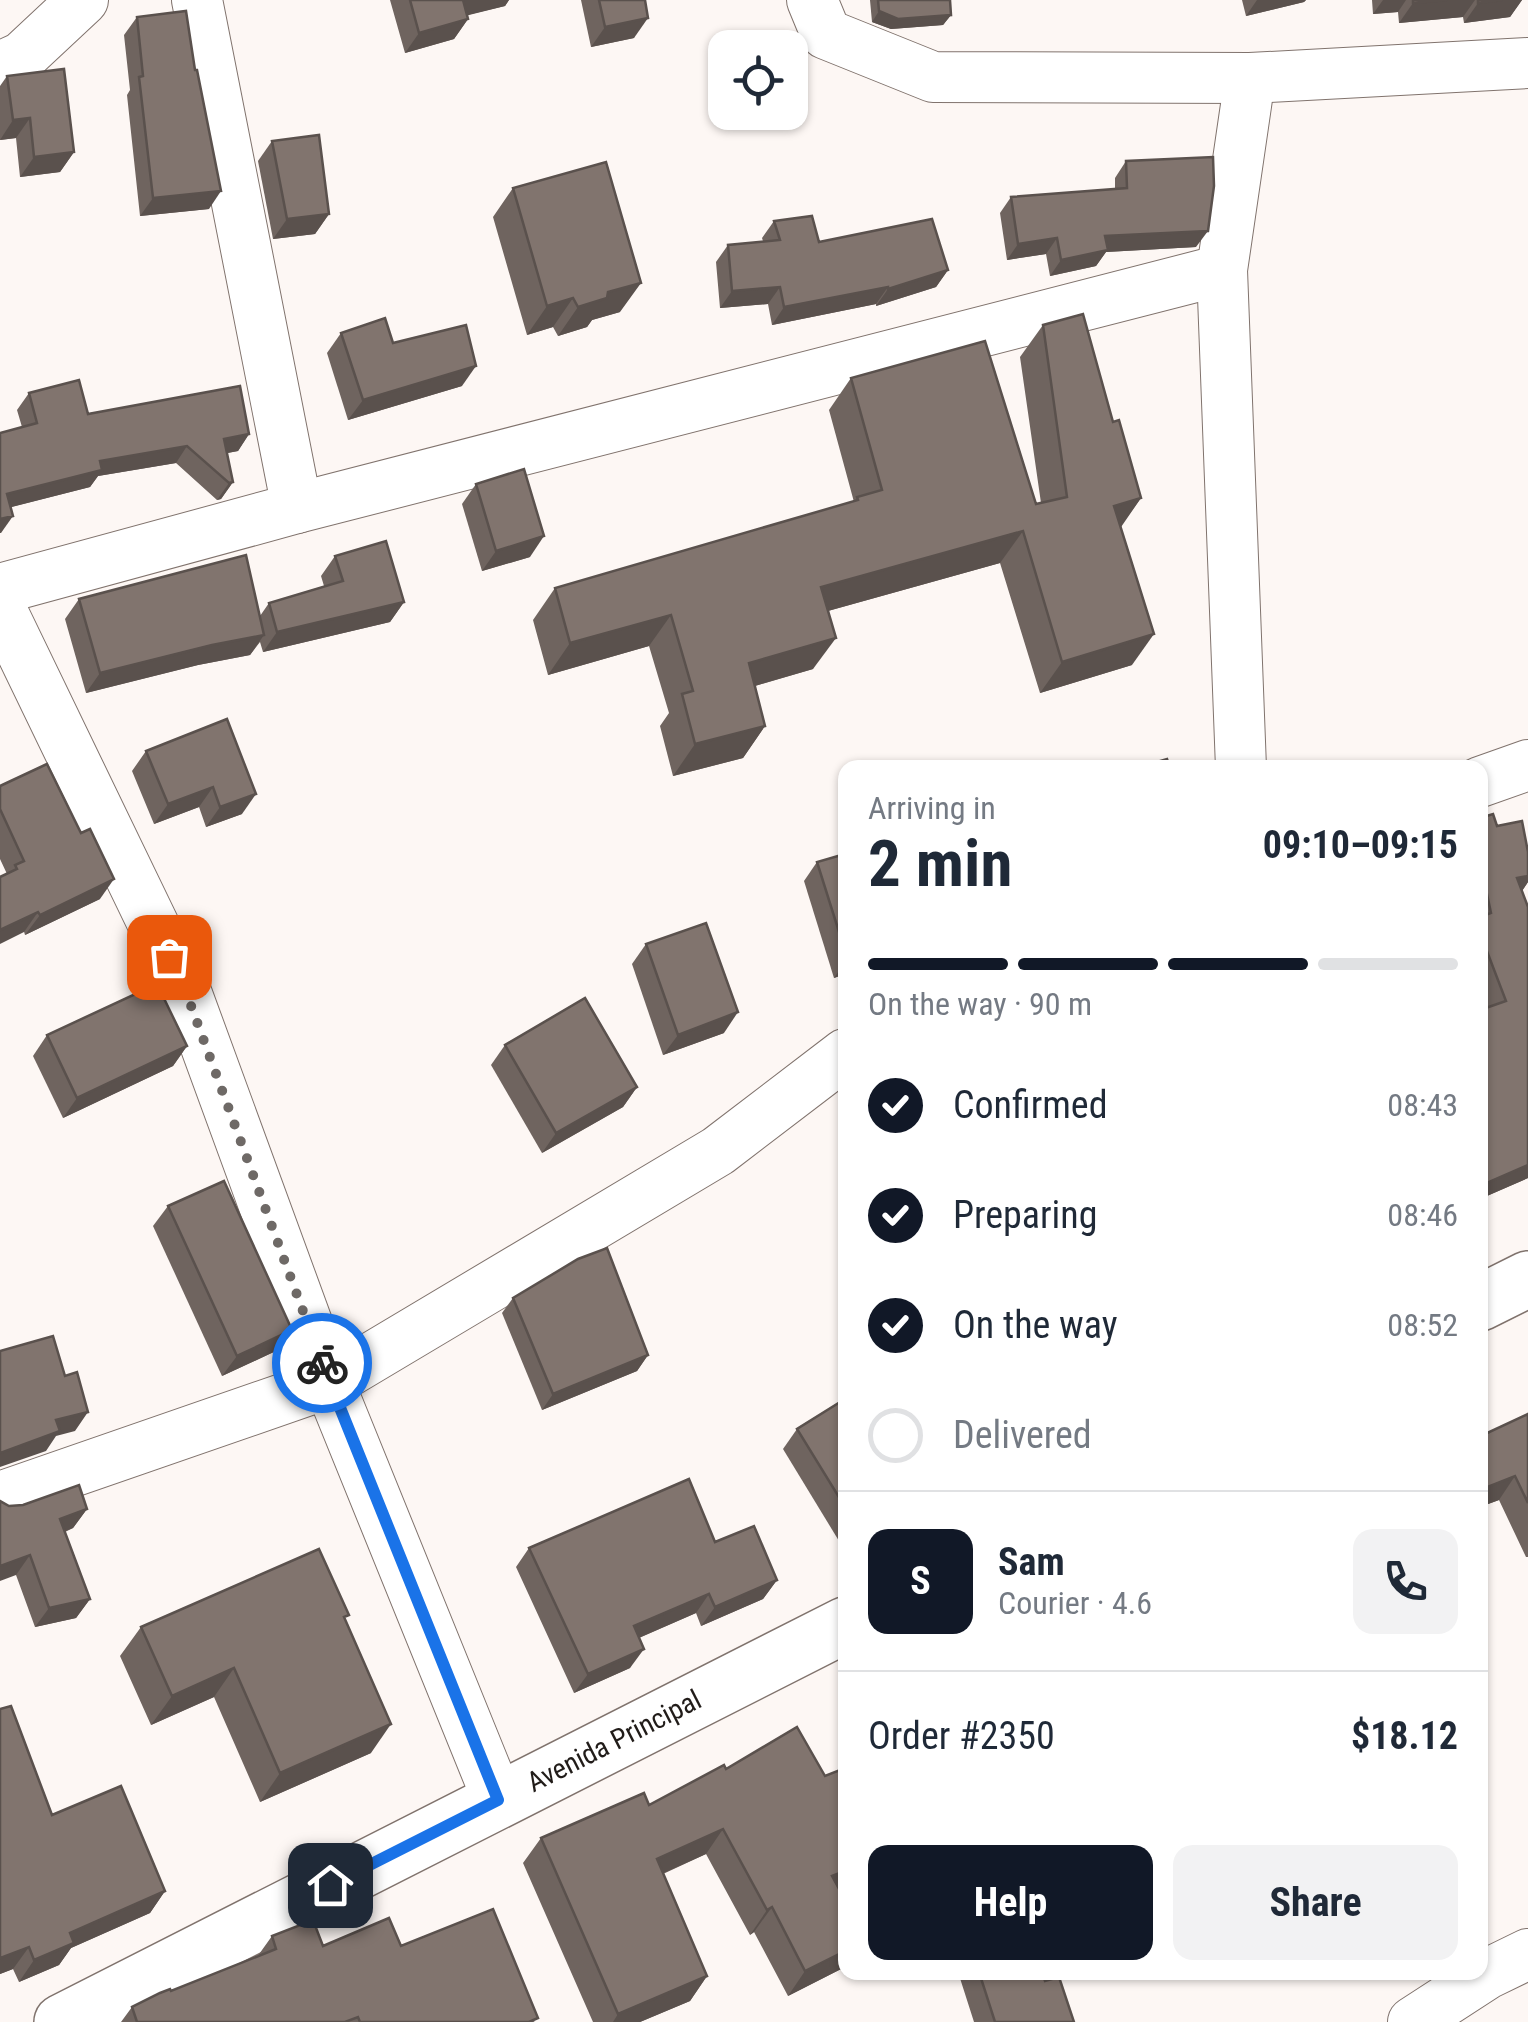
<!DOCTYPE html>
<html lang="en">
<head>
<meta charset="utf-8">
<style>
	body { margin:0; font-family:"Roboto Condensed",sans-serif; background:#f2f2f3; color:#1f2937; height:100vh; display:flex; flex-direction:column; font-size:38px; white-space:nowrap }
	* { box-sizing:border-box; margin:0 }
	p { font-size:32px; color:#747a83 }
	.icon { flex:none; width:55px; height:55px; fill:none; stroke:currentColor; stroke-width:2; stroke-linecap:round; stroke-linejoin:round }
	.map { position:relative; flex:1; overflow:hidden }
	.panel { position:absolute; left:838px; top:760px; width:650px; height:1220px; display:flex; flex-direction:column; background:#fff; border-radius:20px; box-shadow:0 2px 8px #0004 }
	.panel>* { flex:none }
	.controls { position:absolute; left:708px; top:30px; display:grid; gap:20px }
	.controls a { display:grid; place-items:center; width:100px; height:100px; border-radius:20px; background:#fff; box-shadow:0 2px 8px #0004; font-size:50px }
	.pin { position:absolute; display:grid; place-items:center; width:85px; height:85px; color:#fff; margin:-42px; border-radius:20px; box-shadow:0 5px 15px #0006 }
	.courier { position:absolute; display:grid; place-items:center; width:100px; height:100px; margin:-50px; border:8px solid #1a73e8; border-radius:50%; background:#fff; color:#222; box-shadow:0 2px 12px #0007 }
	.head em { font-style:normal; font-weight:700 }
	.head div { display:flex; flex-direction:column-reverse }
	.head { display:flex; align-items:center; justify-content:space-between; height:170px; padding:0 30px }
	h1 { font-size:65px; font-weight:700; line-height:75px }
	.bar { display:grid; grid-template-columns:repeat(4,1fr); gap:15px 10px; align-content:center; height:120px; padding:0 30px }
	.bar i { height:12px; border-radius:8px; background:#e0e1e3 }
	.bar .selected { background:#111827 }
	.bar p { grid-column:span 4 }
	.line { display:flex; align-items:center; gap:25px; padding:0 30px; border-top:2px solid #e0e1e3 }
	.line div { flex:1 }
	.round { display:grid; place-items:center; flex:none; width:105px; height:105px; border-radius:20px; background:#f2f2f3 }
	ol { padding:0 30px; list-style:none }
	li { display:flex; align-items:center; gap:30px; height:110px }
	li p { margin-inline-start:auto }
	li .icon { padding:10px; border-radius:50%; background:#111827; color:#fff; stroke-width:4 }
	li:last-child { color:#747a83 }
	li i { width:55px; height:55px; border:5px solid #e0e1e3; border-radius:50% }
	.action { display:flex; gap:20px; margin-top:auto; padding:20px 30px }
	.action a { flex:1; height:115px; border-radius:20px; background:#111827; color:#fff; font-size:40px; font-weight:700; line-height:115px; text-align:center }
	.action a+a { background:#f2f2f3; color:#1f2937 }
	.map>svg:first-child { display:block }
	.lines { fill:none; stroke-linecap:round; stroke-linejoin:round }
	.minor-casing { stroke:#80736d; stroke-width:52 }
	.secondary-casing { stroke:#80736d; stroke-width:58 }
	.minor { stroke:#fff; stroke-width:50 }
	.secondary { stroke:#fff; stroke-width:55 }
	.wall { fill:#6f645f }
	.shaded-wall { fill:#5a514d }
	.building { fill:#81746e; stroke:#5a514d; stroke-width:2.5 }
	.done { stroke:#6e6966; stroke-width:10; stroke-dasharray:0 18 }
	.route { stroke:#1a73e8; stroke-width:12 }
	.labels { text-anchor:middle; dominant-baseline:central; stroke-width:8; stroke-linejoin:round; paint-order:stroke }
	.street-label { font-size:28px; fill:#211c19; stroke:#fff }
</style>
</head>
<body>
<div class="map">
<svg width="1528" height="2022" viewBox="0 0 1528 2022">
	<rect width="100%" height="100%" fill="#fdf7f4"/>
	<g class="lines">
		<defs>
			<g id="minor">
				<polyline points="197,0 297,508"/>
				<polyline points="812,0 826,34 933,77 1250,78 1528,63"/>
				<polyline points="0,67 22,57 83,0"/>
				<polyline points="0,589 297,508 1222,270"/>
				<polyline points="0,607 186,992 329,1383 498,1800"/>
				<polyline points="1241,768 1222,270 1250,78"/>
				<polyline points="1480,782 1528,765"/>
				<polyline points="0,1497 329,1383 718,1151 845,1054"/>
				<polyline points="1413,2022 1487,1974 1528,1954"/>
			</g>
			<g id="secondary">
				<polyline points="1480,1303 1528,1279"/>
				<polyline points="62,2022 845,1625"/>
			</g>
		</defs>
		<use href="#minor" class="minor-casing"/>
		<use href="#secondary" class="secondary-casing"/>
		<use href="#minor" class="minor"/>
		<use href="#secondary" class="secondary"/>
	</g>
	<g class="wall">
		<polygon points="390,0 509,0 505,6 467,15 468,19 454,39 405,53"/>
		<polygon points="581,0 645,0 634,38 591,47"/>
		<polygon points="870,0 950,0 951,15 943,25 891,29 872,22"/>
		<polygon points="1242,0 1306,0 1304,2 1246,16"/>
		<polygon points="1372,0 1522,0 1510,17 1464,23 1463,17 1399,23 1398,12 1373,14"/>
		<polygon points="137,17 209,209 140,216 127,95 130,90 124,35"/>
		<polygon points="7,76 74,152 60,172 20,177 16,138 0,140 0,86"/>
		<polygon points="272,141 329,214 315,234 273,239 258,161"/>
		<polygon points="1126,161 1196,247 1106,252 1096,266 1050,276 1046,254 1007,260 1000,213 1011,197 1115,189 1115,178"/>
		<polygon points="513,188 620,312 592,320 587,327 558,336 553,327 527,335 493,217"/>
		<polygon points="774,221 819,242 948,270 936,287 876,306 876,304 772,325 768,304 720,308 716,262 728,245 763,241 762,238"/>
		<polygon points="1043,325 1113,422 1141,498 1120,527 1132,665 1040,693 1000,563 828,611 813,669 755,686 765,726 743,758 673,776 660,726 669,713 649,646 548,675 533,620 555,588 854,502 829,410 851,378 1036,504 1041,503 1020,357"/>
		<polygon points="341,333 393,343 462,386 348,420 327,353"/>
		<polygon points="29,393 88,414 249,434 238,451 227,453 233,482 221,499 217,500 176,463 98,476 90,487 11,507 1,533 22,427 17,410"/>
		<polygon points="476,484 530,557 482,571 462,504"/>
		<polygon points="335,556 404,602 390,622 263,652 260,642 250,655 198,665 86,693 65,619 79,599 260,616 269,603 324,586 321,576"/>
		<polygon points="227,719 242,814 206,827 199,807 154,824 132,771 146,751"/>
		<polygon points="0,786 100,899 25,935 7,874 0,859"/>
		<polygon points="1480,818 1497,826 1528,852 1528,882 1522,891 1528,907 1528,1178 1480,1199 1480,1010 1488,1007 1480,986"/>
		<polygon points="845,854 845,974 834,978 804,881 817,862"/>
		<polygon points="646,944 724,1033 663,1055 632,964"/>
		<polygon points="47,1035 187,1046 173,1066 63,1118 33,1056"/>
		<polygon points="505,1045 637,1087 623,1107 542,1153 491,1065"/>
		<polygon points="168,1206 278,1350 222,1376 153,1226"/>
		<polygon points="513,1298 648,1355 637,1371 542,1410 502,1313"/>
		<polygon points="845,1399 845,1537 839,1541 783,1449 797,1429"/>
		<polygon points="1528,1414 1528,1557 1526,1557 1499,1500 1480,1507 1480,1427 1483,1435"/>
		<polygon points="9,1506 87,1509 73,1528 65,1532 90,1599 76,1618 35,1627 16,1575"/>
		<polygon points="715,1542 777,1580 763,1599 701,1626 696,1613 639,1638 630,1668 574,1693 516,1567 529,1548"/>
		<polygon points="345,1620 371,1753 260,1802 214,1697 151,1725 120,1656 141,1627"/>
		<polygon points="0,1709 52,1815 165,1891 150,1913 71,1948 59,1965 19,1982 13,1969 0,1974"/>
		<polygon points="845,1768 845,1889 840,1891 845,1900 845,1967 788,1996 754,1932 750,1935 706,1854 663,1874 707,1976 690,2001 640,2022 593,2022 523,1863 541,1838 649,1805 726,1769 825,1776"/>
		<polygon points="272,1936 323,1946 401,1946 535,2022 121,2022 132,2007 257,1957"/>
		<polygon points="958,1972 1042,1972 1045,1981 1074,2022 974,2022"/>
	</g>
	<g class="shaded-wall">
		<polygon points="463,0 509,0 505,6 449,20"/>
		<polygon points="1257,0 1306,0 1304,2 1246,16"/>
		<polygon points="1383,0 1406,0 1398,12 1373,14"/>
		<polygon points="1447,0 1475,0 1463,17 1399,23 1413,3"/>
		<polygon points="1502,0 1522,0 1510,17 1464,23 1478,3"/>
		<polygon points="879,11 951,15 943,25 891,29 872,22"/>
		<polygon points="648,18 634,38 591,47 605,27"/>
		<polygon points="468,19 454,39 405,53 419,33"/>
		<polygon points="30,118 16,138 0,140 13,120"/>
		<polygon points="74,152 60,172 20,177 34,157"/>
		<polygon points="221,191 209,209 140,216 153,198"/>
		<polygon points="329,214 315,234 273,239 287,219"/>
		<polygon points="1208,231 1196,247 1106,252 1096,266 1050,276 1061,260 1105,236"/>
		<polygon points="1057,238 1046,254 1007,260 1018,244"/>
		<polygon points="948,270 936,287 876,306 888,289"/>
		<polygon points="641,283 620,312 592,320 587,327 558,336 578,307 608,292"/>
		<polygon points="780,287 768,304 720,308 732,291"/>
		<polygon points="888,287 876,304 772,325 784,307"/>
		<polygon points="573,298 553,327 527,335 547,306"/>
		<polygon points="476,366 462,386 348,420 363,400"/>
		<polygon points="249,434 238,451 212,456 224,439"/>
		<polygon points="187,446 176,463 98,476 90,487 0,510 7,494 100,461"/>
		<polygon points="233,482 221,499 217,500 229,483"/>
		<polygon points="1141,498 1119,530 1114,506"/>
		<polygon points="13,516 1,533 0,533 0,519"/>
		<polygon points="1023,531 1000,563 799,619 821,587"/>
		<polygon points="544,536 530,557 482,571 496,551"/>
		<polygon points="404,602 390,622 263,652 277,632"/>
		<polygon points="671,615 649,646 548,675 570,643"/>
		<polygon points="1154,634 1132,665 1040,693 1062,662"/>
		<polygon points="264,635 250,655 198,665 86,693 100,673 212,645"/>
		<polygon points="836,638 813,669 727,694 749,663"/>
		<polygon points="765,726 743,758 673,776 695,744"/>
		<polygon points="213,787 199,807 154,824 168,804"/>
		<polygon points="256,794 242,814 206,827 220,807"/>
		<polygon points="1528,876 1528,882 1520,894 1517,878"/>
		<polygon points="114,879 100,899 25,935 40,915"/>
		<polygon points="38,912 24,932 0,944 0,930"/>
		<polygon points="845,962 845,974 834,978"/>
		<polygon points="738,1012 724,1033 663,1055 678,1035"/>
		<polygon points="187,1046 173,1066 63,1118 77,1098"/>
		<polygon points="637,1087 623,1107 542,1153 556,1133"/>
		<polygon points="1528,1165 1528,1178 1480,1199 1480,1186"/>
		<polygon points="292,1330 278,1350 222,1376 237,1356"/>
		<polygon points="648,1355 637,1371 542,1410 553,1394"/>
		<polygon points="88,1412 75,1431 56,1436 46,1451 0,1467 0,1453 56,1420"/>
		<polygon points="1515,1476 1499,1500 1480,1507 1480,1490"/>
		<polygon points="87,1509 73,1528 46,1539 60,1519"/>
		<polygon points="30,1555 16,1575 0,1581 0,1566"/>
		<polygon points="777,1580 763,1599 701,1626 715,1607"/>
		<polygon points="709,1594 696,1613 620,1646 634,1626"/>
		<polygon points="90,1599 76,1618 35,1627 49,1608"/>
		<polygon points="644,1649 630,1668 574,1693 588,1674"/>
		<polygon points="234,1668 214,1697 151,1725 172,1696"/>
		<polygon points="391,1724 371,1753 260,1802 280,1773"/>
		<polygon points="723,1829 706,1854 639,1884 657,1859"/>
		<polygon points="845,1871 845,1889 815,1901 832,1876"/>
		<polygon points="165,1891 150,1913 71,1948 59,1965 19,1982 34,1960 70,1933"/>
		<polygon points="772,1907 754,1932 750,1935 767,1910"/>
		<polygon points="29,1947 13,1969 0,1974 0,1958"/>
		<polygon points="845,1951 845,1967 788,1996 805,1971"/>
		<polygon points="707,1976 690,2001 640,2022 613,2022 618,2014"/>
	</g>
	<g class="building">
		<polygon points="410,0 463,0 468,19 419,33"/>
		<polygon points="599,0 645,0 648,18 605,27"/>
		<polygon points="878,0 950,0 951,15 898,19 879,11"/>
		<polygon points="1413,0 1447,0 1413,3"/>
		<polygon points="1478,0 1502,0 1478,3"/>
		<polygon points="186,11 195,70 197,70 221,191 153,198 139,77 143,76 137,17"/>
		<polygon points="64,69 74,152 34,157 30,118 13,120 7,76"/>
		<polygon points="319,135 329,214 287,219 272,141"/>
		<polygon points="1213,157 1214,186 1208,231 1105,236 1108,250 1061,260 1057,238 1018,244 1011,197 1127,188 1126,161"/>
		<polygon points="606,162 641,283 608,292 607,298 578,307 573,298 547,306 513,188"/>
		<polygon points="812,216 819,242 932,219 948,270 888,289 888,287 784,307 780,287 732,291 728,245 780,240 774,221"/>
		<polygon points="1083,314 1113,422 1119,420 1141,498 1114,506 1154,634 1062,662 1023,531 821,587 836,638 749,663 765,726 695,744 682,694 693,691 671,615 570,643 555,588 858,500 857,497 882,490 851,378 985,341 1036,504 1067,497 1043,325"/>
		<polygon points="385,318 393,343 466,325 476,366 363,400 341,333"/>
		<polygon points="79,380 88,414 240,386 249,434 224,439 233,482 229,483 187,446 100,461 102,470 7,494 13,516 0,519 0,433 37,423 29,393"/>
		<polygon points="524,469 544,536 496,551 476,484"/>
		<polygon points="386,541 404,602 277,632 269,603 343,581 335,556"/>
		<polygon points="246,555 264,635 212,645 100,673 79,599"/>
		<polygon points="227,719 256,794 220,807 213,787 168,804 146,751"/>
		<polygon points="1167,759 1170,768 1136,768"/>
		<polygon points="47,764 81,833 90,829 114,879 40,915 38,912 0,930 0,877 17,869 15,865 24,861 0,809 0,786"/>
		<polygon points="1493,814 1497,826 1522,821 1528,852 1528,876 1517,878 1528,907 1528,1165 1480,1186 1480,1010 1506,1001 1480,933 1480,917 1491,913 1480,861 1480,818"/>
		<polygon points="845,854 845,951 817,862"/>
		<polygon points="706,923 738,1012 678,1035 646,944"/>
		<polygon points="157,984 187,1046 77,1098 47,1035"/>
		<polygon points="585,998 637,1087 556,1133 505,1045"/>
		<polygon points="224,1181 292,1330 237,1356 168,1206"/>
		<polygon points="607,1248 648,1355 553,1394 513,1298 578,1259"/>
		<polygon points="53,1336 65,1376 77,1372 88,1412 56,1420 60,1431 0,1453 0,1351"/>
		<polygon points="845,1399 845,1507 797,1429"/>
		<polygon points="1528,1414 1528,1503 1515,1476 1480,1490 1480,1427 1483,1435"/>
		<polygon points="689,1479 715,1542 754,1526 777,1580 715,1607 709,1594 634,1626 644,1649 588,1674 529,1548"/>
		<polygon points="79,1485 87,1509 60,1519 90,1599 49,1608 30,1555 0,1566 0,1501 9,1506 23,1505"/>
		<polygon points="319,1549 349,1615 344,1617 391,1724 280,1773 234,1668 172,1696 141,1627"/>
		<polygon points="11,1706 52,1815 121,1786 165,1891 70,1933 74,1943 34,1960 29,1947 0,1958 0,1709"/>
		<polygon points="797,1727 825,1776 845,1768 845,1871 832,1876 845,1900 845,1951 805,1971 772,1907 767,1910 723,1829 657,1859 707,1976 618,2014 541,1838 644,1793 649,1805 724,1765 726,1769"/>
		<polygon points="493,1909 538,2018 529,2022 360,2022 358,2017 345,2022 137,2022 132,2007 160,1993 170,1989 171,1991 276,1949 272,1936 313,1920 323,1946 389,1918 401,1946"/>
		<polygon points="979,1972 1042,1972 1045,1981 1059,1977 1074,2022 995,2022"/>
	</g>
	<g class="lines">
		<polyline class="done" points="169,957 186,992 322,1363"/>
		<polyline class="route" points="322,1363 498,1800 330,1885"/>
	</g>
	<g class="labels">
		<g class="street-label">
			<text transform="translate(614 1741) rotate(-27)">Avenida Principal</text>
		</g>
	</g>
</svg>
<div class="controls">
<a><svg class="icon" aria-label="locate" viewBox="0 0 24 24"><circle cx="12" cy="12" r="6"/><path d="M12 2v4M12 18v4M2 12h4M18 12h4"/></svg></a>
</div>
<div class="pin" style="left:169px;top:957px;background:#ea580c"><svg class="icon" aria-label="bag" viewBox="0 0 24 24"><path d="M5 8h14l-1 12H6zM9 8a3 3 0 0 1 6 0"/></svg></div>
<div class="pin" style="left:330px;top:1885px;background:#1f2937"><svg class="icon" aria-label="home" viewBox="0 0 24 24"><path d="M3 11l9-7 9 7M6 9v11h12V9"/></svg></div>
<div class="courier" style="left:322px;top:1363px"><svg class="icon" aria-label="bike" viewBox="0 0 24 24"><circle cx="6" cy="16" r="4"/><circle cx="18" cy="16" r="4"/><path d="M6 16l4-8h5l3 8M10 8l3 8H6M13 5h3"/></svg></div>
<section class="panel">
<div class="head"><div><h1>2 min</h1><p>Arriving in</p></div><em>09:10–09:15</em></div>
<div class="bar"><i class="selected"></i><i class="selected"></i><i class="selected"></i><i></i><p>On the way · 90 m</p></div>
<ol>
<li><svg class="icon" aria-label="check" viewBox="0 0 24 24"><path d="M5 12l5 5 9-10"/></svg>Confirmed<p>08:43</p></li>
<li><svg class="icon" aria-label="check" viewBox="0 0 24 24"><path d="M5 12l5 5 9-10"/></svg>Preparing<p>08:46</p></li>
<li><svg class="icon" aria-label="check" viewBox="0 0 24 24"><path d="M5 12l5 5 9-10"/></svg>On the way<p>08:52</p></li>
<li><i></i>Delivered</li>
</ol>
<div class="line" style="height:180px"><b class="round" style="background:#111827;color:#fff">S</b><div><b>Sam</b><p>Courier · 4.6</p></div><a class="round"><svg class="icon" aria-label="phone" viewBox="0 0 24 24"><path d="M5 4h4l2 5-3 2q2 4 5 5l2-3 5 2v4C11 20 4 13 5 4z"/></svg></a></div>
<div class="line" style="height:130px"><div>Order #2350</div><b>$18.12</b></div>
<div class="action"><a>Help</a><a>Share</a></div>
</section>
</div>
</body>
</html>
